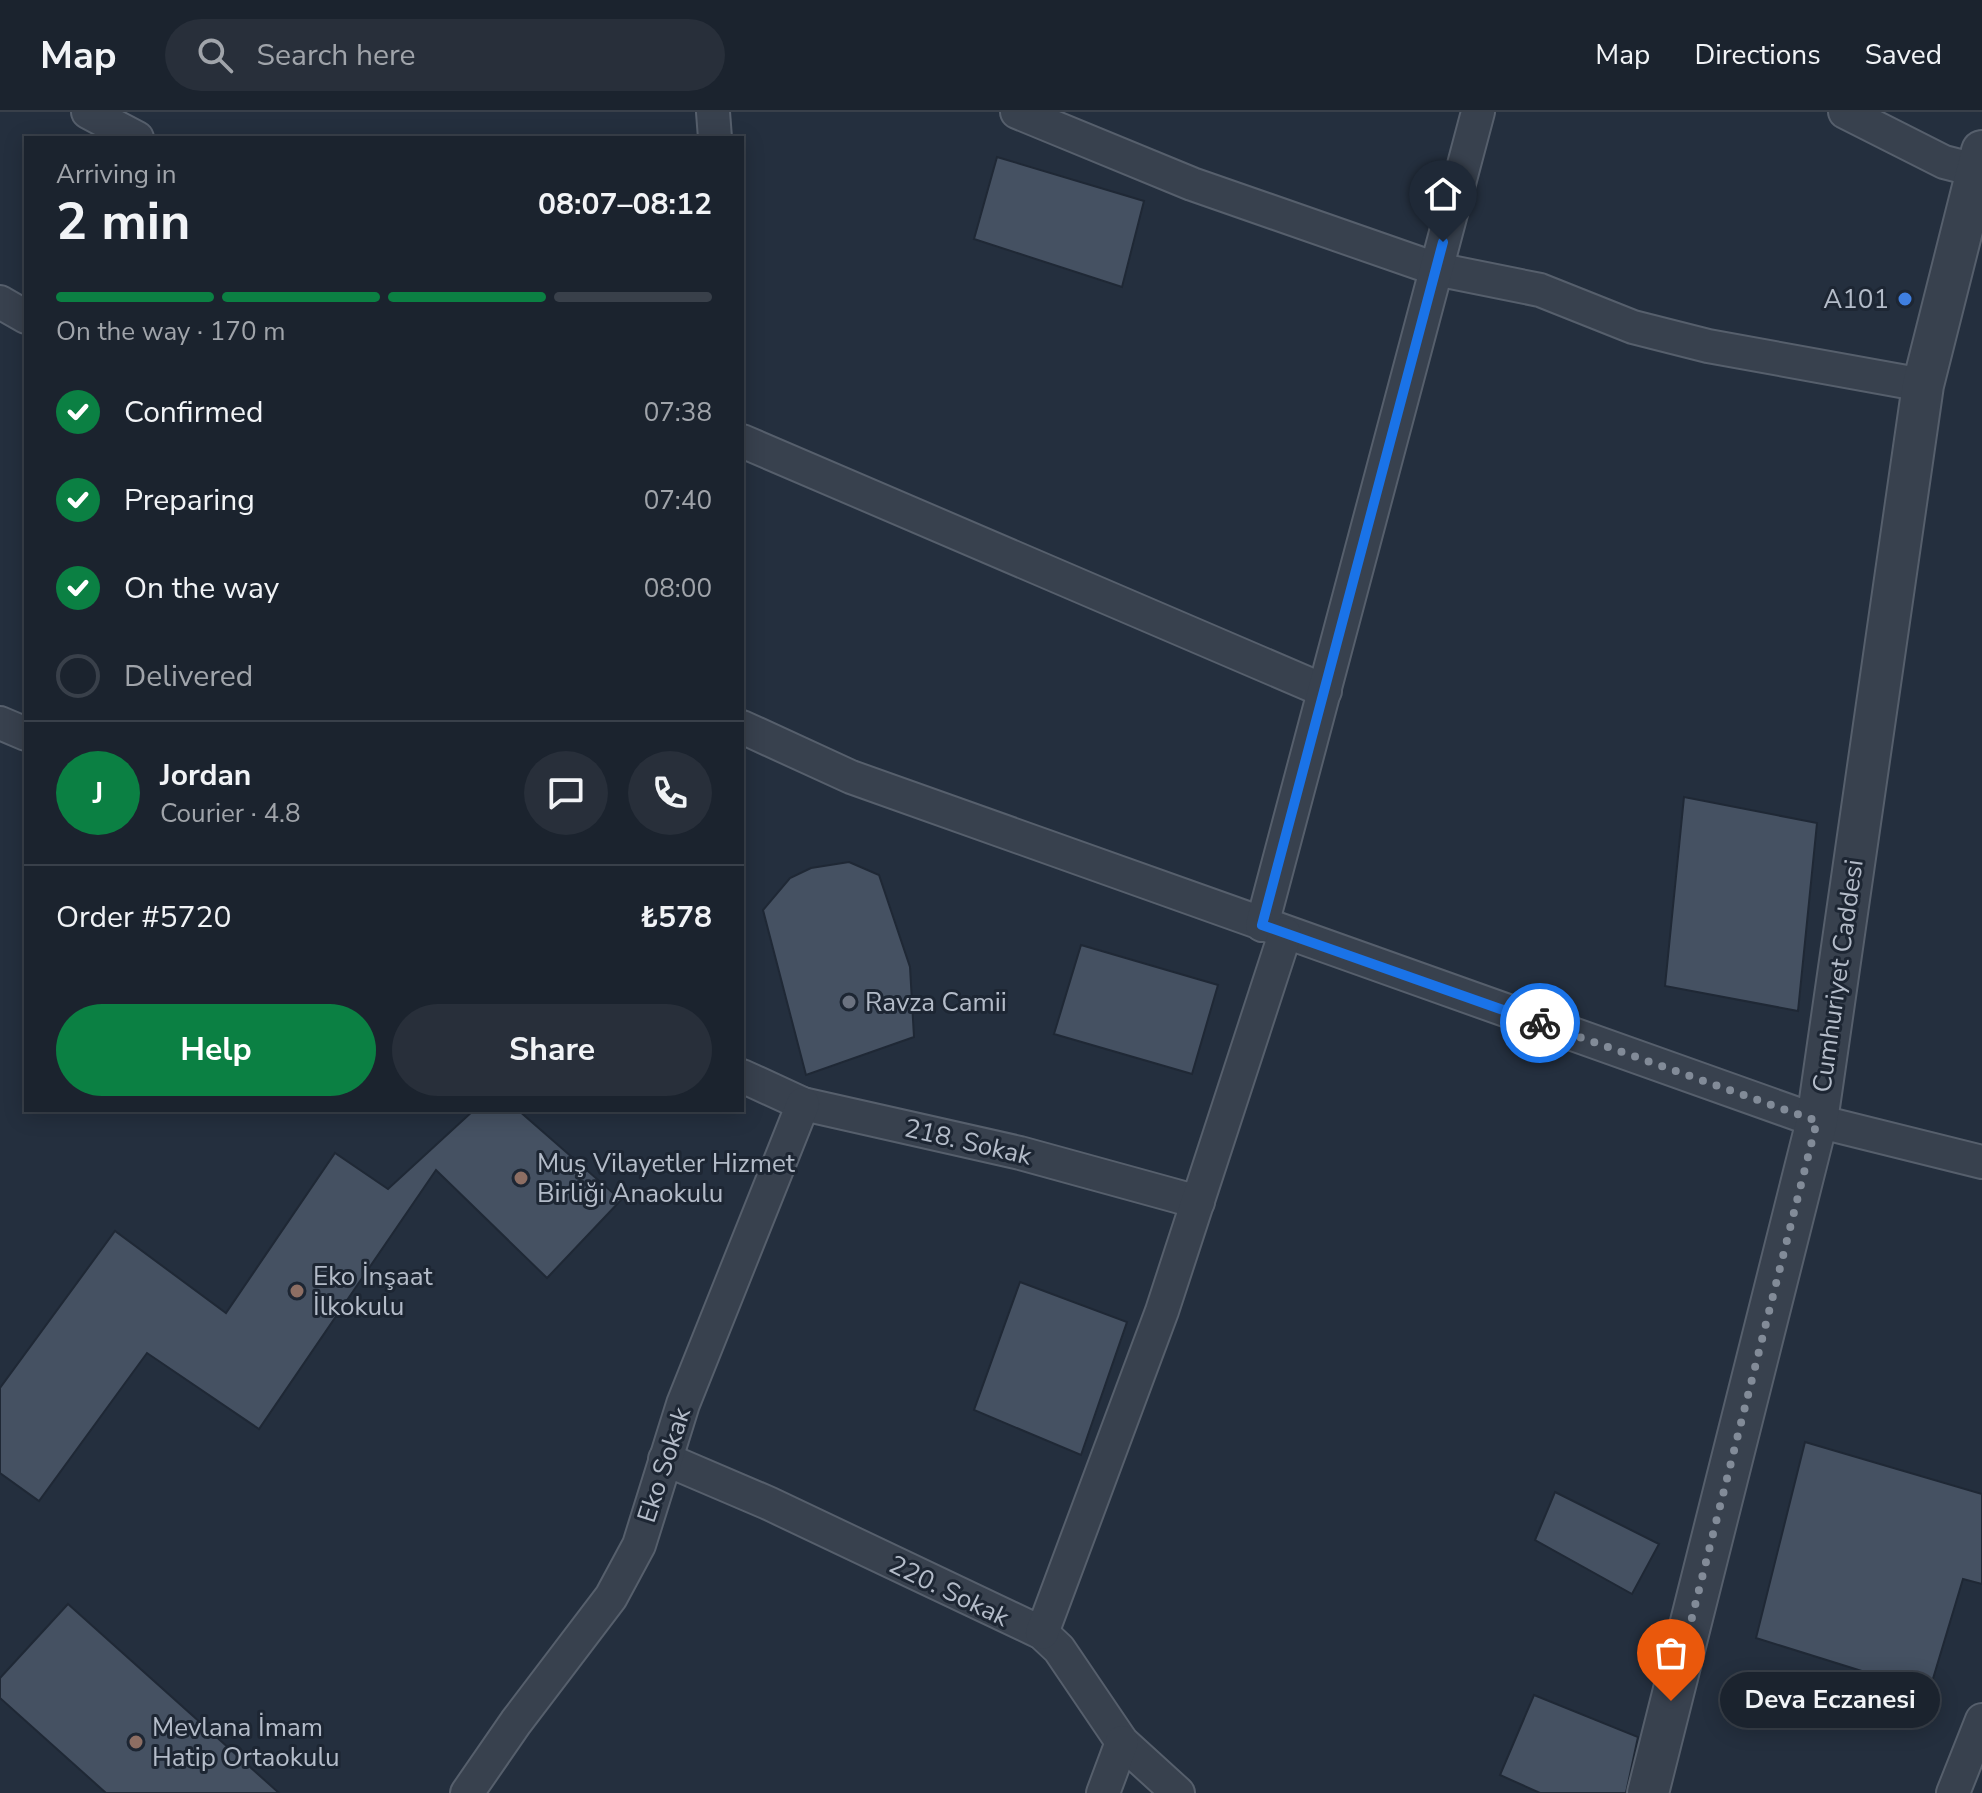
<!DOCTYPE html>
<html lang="en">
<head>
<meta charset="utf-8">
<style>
	body { margin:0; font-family:"Nunito Sans",sans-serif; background:#282f3a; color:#f1f3f6; height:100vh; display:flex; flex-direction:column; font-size:30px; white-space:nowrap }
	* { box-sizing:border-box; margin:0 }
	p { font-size:26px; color:#a0a4aa }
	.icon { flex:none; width:44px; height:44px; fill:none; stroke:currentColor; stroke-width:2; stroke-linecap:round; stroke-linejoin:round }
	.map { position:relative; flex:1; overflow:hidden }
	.drawer { position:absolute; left:24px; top:24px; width:720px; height:976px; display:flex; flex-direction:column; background:#1b232e; border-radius:0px; box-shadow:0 4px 20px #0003,0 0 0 2px #39404a }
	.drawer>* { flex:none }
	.pin { position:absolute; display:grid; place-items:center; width:68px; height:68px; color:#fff; margin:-82px -34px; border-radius:50% 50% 50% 0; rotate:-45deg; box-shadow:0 0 8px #0007 }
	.pin .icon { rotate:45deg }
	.courier { position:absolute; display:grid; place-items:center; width:80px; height:80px; margin:-40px; border:6px solid #1a73e8; border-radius:50%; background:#fff; color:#222; box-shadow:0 2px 10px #0007 }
	.bubble { position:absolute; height:56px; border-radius:28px; background:#1b232e; box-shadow:0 4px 20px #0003,0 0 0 2px #39404a; font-size:26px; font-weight:700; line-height:56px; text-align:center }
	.summary em { font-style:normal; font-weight:700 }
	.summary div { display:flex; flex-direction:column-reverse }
	.summary { display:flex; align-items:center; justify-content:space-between; height:136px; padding:0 32px }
	h1 { font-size:52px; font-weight:700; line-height:60px }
	.bar { display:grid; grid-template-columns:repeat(4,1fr); gap:12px 8px; align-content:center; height:96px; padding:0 32px }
	.bar i { height:10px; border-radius:6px; background:#39404a }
	.bar .current { background:#0b8043 }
	.bar p { grid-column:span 4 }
	.line { display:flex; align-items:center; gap:20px; padding:0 32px; border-top:2px solid #39404a }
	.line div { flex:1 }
	.round { display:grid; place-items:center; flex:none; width:84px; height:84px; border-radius:42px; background:#282f3a }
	ol { padding:0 32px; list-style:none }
	li { display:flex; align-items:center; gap:24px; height:88px }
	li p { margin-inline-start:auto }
	li .icon { padding:8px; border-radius:50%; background:#0b8043; color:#fff; stroke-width:4 }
	li:last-child { color:#a0a4aa }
	li i { width:44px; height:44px; border:4px solid #39404a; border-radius:50% }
	.cta { display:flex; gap:16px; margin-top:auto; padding:16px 32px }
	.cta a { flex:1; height:92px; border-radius:48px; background:#0b8043; color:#fff; font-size:32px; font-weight:700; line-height:92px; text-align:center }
	.cta a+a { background:#282f3a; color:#f1f3f6 }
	header { display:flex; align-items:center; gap:48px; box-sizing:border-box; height:112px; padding:0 40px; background:#1b232e; border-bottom:2px solid #39404a }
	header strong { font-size:38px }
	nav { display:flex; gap:44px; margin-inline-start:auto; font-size:28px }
	.search { width:560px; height:72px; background:#282f3a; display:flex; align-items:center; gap:20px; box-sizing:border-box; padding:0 28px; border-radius:44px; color:#a0a4aa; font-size:30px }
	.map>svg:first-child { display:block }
	.building { fill:#455162; stroke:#1f2835; stroke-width:2 }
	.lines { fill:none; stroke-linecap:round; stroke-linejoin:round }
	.minor-casing { stroke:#565f6c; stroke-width:36 }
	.tertiary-casing { stroke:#565f6c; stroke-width:44 }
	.minor { stroke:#38414e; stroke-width:32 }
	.tertiary { stroke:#38414e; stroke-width:40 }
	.done { stroke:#828b98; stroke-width:8; stroke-dasharray:0 14.4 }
	.route { stroke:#1a73e8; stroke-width:10 }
	.shop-dot { fill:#3f7fe0; stroke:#1d2633; stroke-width:3 }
	.worship-dot { fill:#6b7280; stroke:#1d2633; stroke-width:3 }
	.education-dot { fill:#8d6e63; stroke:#1d2633; stroke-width:3 }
	.labels { text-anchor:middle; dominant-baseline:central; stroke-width:6; stroke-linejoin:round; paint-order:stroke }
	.poi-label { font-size:26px; fill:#b4bcc9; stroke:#1d2633; text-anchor:start }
	.street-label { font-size:26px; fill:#b4bcc9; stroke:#1d2633 }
</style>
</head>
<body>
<header>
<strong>Map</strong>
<div class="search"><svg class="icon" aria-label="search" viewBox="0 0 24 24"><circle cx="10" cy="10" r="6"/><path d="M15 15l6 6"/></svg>Search here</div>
<nav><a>Map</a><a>Directions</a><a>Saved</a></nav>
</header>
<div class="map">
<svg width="1982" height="1681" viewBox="0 0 1982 1681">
	<rect width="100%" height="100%" fill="#242f3e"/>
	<g class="building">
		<polygon points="997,45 1144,89 1122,175 974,127"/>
		<polygon points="1684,685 1817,711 1798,899 1665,874"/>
		<polygon points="849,750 879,763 910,855 914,925 806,963 763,798 790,766 811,756"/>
		<polygon points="1081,833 1218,873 1192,962 1054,922"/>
		<polygon points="474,998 518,998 621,1088 547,1166 436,1058 259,1317 147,1241 39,1389 0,1361 0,1276 115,1119 226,1201 335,1041 388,1077"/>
		<polygon points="1020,1170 1127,1210 1081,1343 974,1298"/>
		<polygon points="1805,1330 1982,1382 1982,1472 1963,1467 1929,1580 1756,1526"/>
		<polygon points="1555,1380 1659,1432 1632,1482 1535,1428"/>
		<polygon points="68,1492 279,1681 106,1681 0,1586 0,1566"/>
		<polygon points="1534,1583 1638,1625 1626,1681 1540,1681 1500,1663"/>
	</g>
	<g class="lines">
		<defs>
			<g id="minor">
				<polyline points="88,0 137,26"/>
				<polyline points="713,0 715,26"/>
				<polyline points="1017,0 1192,72 1436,157 1540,178 1633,215 1708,234 1923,273"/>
				<polyline points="1845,0 1944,50 1975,58"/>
				<polyline points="0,190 26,205"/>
				<polyline points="742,329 1325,579"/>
				<polyline points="0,611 26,622"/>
				<polyline points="742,615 851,665 1817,1009 1982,1050"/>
				<polyline points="1262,813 1478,0"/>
				<polyline points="742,964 803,992 1020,1041 1198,1090"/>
				<polyline points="665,1347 768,1391 1042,1521 1059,1537 1122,1630 1178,1681"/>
				<polyline points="1042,1521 1162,1199 1285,822"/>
				<polyline points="467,1681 516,1610 611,1485 639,1433 683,1292 803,992"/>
				<polyline points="1103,1681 1122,1630"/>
				<polyline points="1953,1681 1982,1608"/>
			</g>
			<polyline id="tertiary" points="1648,1681 1817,1009 1923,273 1982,39"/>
		</defs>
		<use href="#minor" class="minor-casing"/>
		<use href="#tertiary" class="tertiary-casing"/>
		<use href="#minor" class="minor"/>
		<use href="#tertiary" class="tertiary"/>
	</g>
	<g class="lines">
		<polyline class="done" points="1540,911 1817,1009 1671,1589"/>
		<polyline class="route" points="1443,130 1262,813 1540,911"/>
	</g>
	<circle class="shop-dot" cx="1905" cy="187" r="8"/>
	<circle class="worship-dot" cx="849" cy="890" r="8"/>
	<g class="education-dot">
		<circle cx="521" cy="1066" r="8"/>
		<circle cx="297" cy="1179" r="8"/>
		<circle cx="136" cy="1630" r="8"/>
	</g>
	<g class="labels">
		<g class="poi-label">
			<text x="1889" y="187" text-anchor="end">A101</text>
			<text x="865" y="890">Ravza Camii</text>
			<text x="537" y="1051">Muş Vilayetler Hizmet<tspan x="537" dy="30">Birliği Anaokulu</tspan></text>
			<text x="313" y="1164">Eko İnşaat<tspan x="313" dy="30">İlkokulu</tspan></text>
			<text x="152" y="1615">Mevlana İmam<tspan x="152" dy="30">Hatip Ortaokulu</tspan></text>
		</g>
		<g class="street-label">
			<text transform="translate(1838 864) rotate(-82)">Cumhuriyet Caddesi</text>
			<text transform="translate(968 1030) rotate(13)">218. Sokak</text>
			<text transform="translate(664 1353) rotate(-72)">Eko Sokak</text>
			<text transform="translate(949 1479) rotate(26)">220. Sokak</text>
		</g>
	</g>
</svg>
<div class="pin" style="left:1671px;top:1589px;background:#ea580c"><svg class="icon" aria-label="bag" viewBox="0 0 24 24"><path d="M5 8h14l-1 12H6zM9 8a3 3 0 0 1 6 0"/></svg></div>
<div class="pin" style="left:1443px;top:130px;background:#1f2937"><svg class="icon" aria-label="home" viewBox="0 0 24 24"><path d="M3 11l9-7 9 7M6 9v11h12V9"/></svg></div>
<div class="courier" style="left:1540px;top:911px"><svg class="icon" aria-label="bike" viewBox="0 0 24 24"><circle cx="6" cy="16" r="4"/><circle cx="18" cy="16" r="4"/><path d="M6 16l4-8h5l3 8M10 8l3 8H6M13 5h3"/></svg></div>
<div class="bubble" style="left:1720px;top:1560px;width:220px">Deva Eczanesi</div>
<section class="drawer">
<div class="summary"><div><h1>2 min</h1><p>Arriving in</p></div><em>08:07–08:12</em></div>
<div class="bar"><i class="current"></i><i class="current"></i><i class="current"></i><i></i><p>On the way · 170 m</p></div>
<ol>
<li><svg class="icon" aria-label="check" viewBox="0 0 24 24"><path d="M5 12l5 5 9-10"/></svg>Confirmed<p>07:38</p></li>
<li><svg class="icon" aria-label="check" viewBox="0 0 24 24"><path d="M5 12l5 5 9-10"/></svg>Preparing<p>07:40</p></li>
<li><svg class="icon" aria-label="check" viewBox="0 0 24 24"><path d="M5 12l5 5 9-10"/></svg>On the way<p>08:00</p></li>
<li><i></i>Delivered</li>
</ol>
<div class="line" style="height:144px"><b class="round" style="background:#0b8043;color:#fff">J</b><div><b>Jordan</b><p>Courier · 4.8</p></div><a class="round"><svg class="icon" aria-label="chat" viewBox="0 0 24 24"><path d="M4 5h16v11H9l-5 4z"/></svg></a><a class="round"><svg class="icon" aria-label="phone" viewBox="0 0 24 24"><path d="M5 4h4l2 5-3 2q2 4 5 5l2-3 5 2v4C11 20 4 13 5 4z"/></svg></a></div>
<div class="line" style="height:104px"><div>Order #5720</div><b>₺578</b></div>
<div class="cta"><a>Help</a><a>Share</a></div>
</section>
</div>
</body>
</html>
